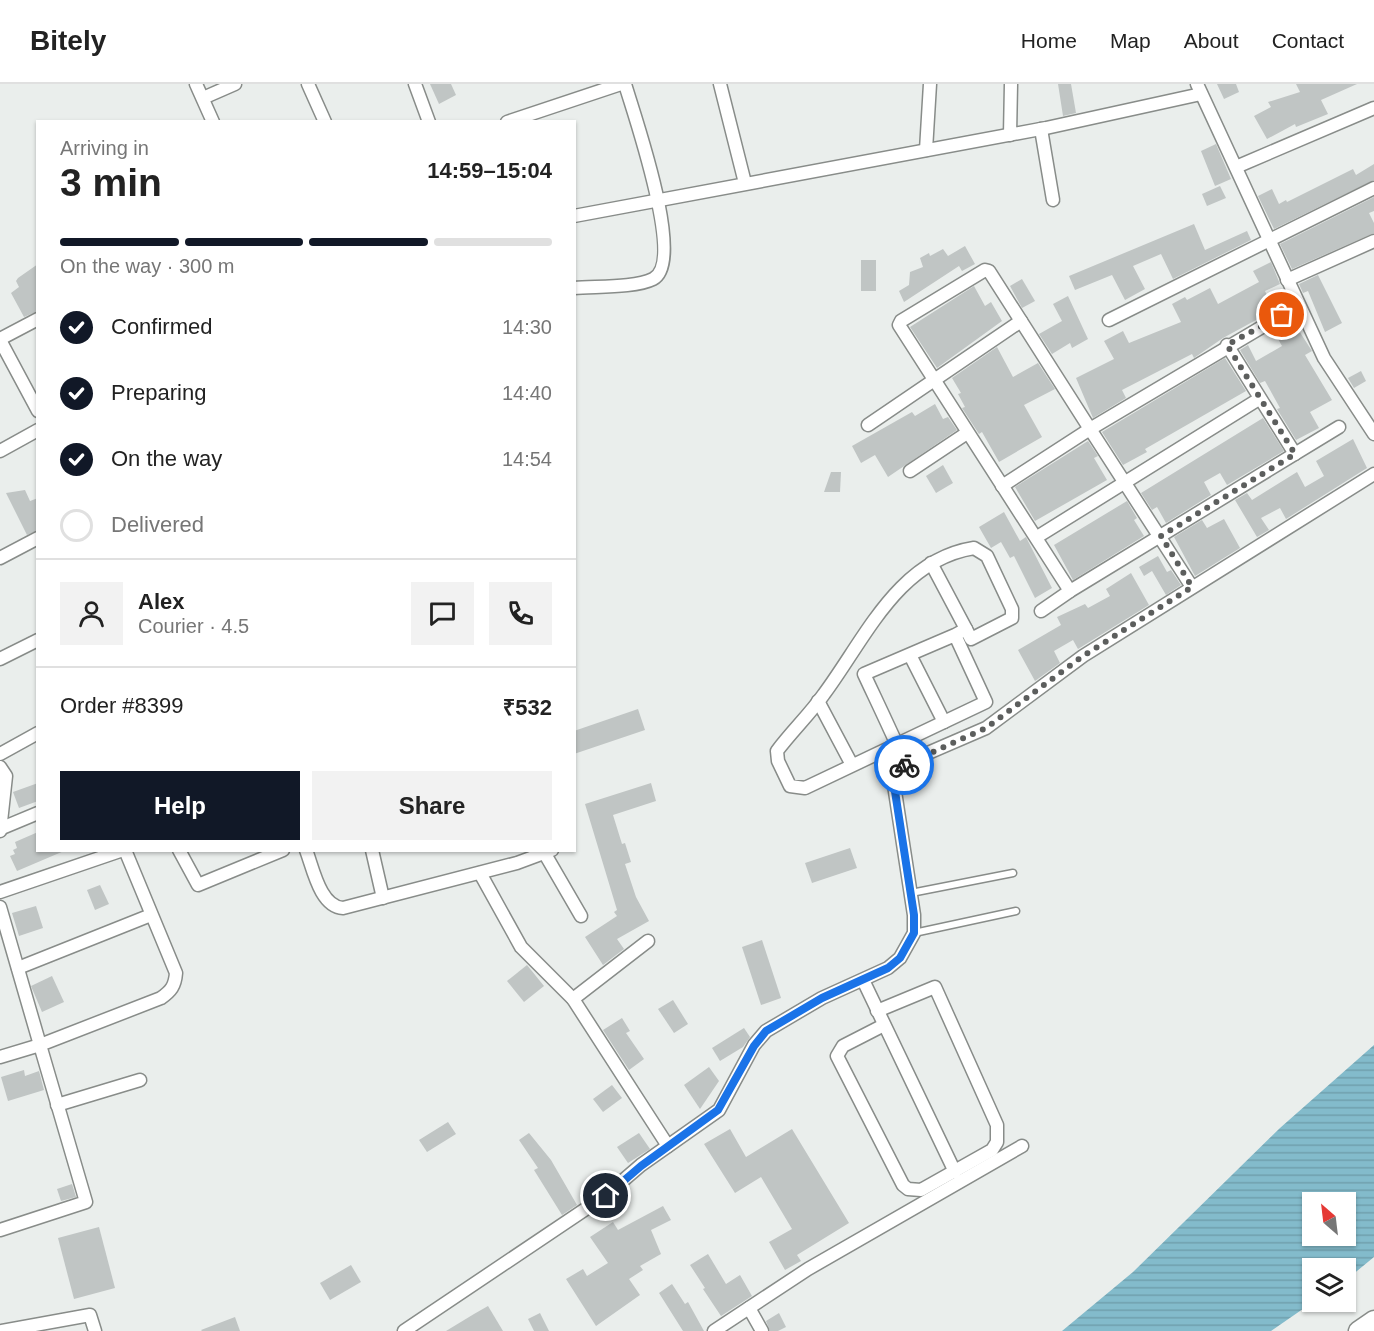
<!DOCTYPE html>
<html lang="en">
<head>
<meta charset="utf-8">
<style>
	body { margin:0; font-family:Arial,sans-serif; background:#f2f2f2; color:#222; height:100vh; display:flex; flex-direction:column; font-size:22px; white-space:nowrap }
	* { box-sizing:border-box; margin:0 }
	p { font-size:20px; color:#767676 }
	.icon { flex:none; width:33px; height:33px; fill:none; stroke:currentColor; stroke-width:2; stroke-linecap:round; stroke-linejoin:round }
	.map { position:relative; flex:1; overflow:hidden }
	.sheet { position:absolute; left:36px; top:36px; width:540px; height:732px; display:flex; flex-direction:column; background:#fff; border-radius:0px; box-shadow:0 2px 4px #0004 }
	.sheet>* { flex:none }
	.needle { width:39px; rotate:332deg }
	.controls { position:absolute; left:1302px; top:1108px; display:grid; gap:12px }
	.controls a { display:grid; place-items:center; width:54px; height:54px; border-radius:0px; background:#fff; box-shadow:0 2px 4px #0004; font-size:30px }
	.pin { position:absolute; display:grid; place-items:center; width:51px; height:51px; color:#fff; margin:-26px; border:3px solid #fff; border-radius:50%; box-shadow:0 2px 6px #0007 }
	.courier { position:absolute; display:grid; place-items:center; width:60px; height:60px; margin:-30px; border:4px solid #1a73e8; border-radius:50%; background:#fff; color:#222; box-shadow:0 2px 8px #0007 }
	.headline em { font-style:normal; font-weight:700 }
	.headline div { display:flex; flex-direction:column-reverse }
	.headline { display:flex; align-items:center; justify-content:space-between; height:102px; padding:0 24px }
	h1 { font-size:39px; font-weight:700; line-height:45px }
	.bar { display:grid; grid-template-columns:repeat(4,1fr); gap:9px 6px; align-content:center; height:72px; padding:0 24px }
	.bar i { height:8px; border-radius:4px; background:#e0e0e0 }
	.bar .active { background:#111827 }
	.bar p { grid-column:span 4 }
	.line { display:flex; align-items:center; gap:15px; padding:0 24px; border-top:2px solid #e0e0e0 }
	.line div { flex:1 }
	.round { display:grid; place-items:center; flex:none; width:63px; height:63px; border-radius:0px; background:#f2f2f2 }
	ol { padding:0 24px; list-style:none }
	li { display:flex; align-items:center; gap:18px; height:66px }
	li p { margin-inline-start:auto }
	li .icon { padding:6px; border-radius:50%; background:#111827; color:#fff; stroke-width:4 }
	li:last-child { color:#767676 }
	li i { width:33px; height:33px; border:3px solid #e0e0e0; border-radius:50% }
	.primary-button { display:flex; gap:12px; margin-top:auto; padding:12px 24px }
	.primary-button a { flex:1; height:69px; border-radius:0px; background:#111827; color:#fff; font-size:24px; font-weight:700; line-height:69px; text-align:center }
	.primary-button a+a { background:#f2f2f2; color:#222 }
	header { display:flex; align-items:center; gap:36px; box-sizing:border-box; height:84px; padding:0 30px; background:#fff; border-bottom:2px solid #e0e0e0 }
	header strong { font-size:28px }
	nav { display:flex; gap:33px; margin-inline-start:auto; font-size:21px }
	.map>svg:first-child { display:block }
	.water { fill:url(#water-rules); fill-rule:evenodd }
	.building { fill:#c0c5c4 }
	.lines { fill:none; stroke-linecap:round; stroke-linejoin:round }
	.lane-casing { stroke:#888c89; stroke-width:9 }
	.street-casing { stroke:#888c89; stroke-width:15 }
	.secondary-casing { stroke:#888c89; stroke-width:21 }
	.lane { stroke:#fff; stroke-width:6 }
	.street { stroke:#fff; stroke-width:12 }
	.secondary { stroke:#fff; stroke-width:18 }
	.done { stroke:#5c5e5d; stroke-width:6; stroke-dasharray:0 10.8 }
	.route { stroke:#1a73e8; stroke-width:8 }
</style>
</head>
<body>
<header>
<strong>Bitely</strong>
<nav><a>Home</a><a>Map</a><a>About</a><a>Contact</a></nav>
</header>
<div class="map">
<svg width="1374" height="1247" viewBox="0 0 1374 1247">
	<defs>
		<pattern id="water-rules" width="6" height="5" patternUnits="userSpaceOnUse" patternTransform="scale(1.5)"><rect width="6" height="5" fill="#83bbcb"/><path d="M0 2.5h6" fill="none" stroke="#70a0ad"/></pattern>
	</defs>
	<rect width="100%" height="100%" fill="#eaeeec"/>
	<path class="water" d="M1374,961V1173L1346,1196V1185H1312L1313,1218L1271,1247H1062L1133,1188L1280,1044ZM1312,1119H1346V1152H1312Z"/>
	<g class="building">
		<polygon points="430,0 451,0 456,11 439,20"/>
		<polygon points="1058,0 1071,0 1076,29 1063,32"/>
		<polygon points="1217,0 1236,0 1239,8 1224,15"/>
		<polygon points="1296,0 1357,0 1321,16 1328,30 1296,43 1295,40 1267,55 1254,32 1271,23 1268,18 1300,8"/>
		<polygon points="1216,60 1231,95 1215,102 1201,67"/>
		<polygon points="1374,80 1374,96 1274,145 1258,112 1272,105 1279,120 1286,116 1287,118 1353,85 1356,91"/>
		<polygon points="1220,102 1226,114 1207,122 1202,110"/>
		<polygon points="1374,113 1374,127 1369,129 1374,139 1374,149 1292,185 1280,160"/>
		<polygon points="1194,140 1205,166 1247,147 1251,156 1173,195 1161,170 1133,182 1145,205 1125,216 1112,191 1075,206 1069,192"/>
		<polygon points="965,162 975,180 962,187 959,182 904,218 899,207 909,201 910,188 923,183 920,174 929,169 930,172 943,165 948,172"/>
		<rect x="861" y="176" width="15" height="31"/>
		<polygon points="1271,178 1280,200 1265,207 1270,218 1269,229 1223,254 1194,274 1192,270 1122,306 1126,314 1093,334 1076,294 1114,275 1104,257 1123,247 1129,259 1181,238 1172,220 1185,213 1187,216 1210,204 1218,220 1259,198 1253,187"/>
		<polygon points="38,180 38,227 24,233 11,209 19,203 16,197 18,194"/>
		<polygon points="1318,191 1342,239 1325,248 1308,207 1303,209 1299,200"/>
		<polygon points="1022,195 1035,217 1022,224 1010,202"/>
		<polygon points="974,202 985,222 991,218 1002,237 937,284 910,243"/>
		<polygon points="1068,212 1088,255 1072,264 1070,259 1052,270 1039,250 1062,237 1053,220"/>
		<polygon points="1292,236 1312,267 1305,271 1332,316 1310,328 1319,344 1296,356 1277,325 1280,324 1265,297 1260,299 1240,266 1248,261 1256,277 1282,262 1273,246"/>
		<polygon points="997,263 1013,293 1038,279 1055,305 1024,321 1042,353 999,378 982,348 979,350 962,324 965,323 958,310 961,309 952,294"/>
		<polygon points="1225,274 1246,307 1145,365 1147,368 1123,381 1102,348"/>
		<polygon points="1361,287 1366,297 1354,304 1348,294"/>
		<polygon points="935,320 943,335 948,333 957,346 888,393 875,371 861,379 852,362 912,328 915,332"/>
		<polygon points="1263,334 1284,367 1227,401 1220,389 1204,398 1211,411 1166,439 1157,423 1152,426 1141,409"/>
		<polygon points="1353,355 1367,384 1286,435 1280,424 1261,434 1269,446 1257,453 1235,416 1247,409 1252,416 1297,388 1305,403 1324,392 1316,377"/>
		<polygon points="1088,357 1098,372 1094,374 1107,396 1035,437 1015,403"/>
		<polygon points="943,381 953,399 936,409 926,392"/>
		<polygon points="831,388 841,388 840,408 824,408"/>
		<polygon points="25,406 30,417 38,414 38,446 27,451 6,409"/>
		<polygon points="1127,417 1137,434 1134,436 1144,452 1073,496 1054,461"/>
		<polygon points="1004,428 1020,457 1026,453 1029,459 1052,504 1035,514 1014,472 1010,474 1001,458 991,464 979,443"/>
		<polygon points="1224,435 1240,464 1195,492 1174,453 1202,436 1207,444"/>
		<polygon points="1158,472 1167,488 1171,486 1181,501 1166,511 1152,487 1144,492 1139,483"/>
		<polygon points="1131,489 1149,521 1078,565 1073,556 1054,567 1060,579 1035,597 1018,566 1061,541 1057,533 1085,520 1088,524 1110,512 1106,505"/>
		<polygon points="638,625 645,646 574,670 574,647"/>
		<polygon points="38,699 38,717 19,724 13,708"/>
		<polygon points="651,699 656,717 613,731 622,760 625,759 631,778 625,780 636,813 649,837 617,855 624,865 603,881 585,853 617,832 614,828 617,826 585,720"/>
		<polygon points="38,748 38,766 64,767 17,787 10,772 15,770 13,766 17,764 15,758"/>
		<polygon points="850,764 857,784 812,799 805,779"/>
		<polygon points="100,801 109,820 95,826 87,806"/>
		<polygon points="36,822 43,844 19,852 12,829"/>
		<polygon points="762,856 781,914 761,921 742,863"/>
		<polygon points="527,881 544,902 524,918 507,897"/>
		<polygon points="52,892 64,918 42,928 31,902"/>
		<polygon points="673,916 688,940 674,949 658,925"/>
		<polygon points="622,934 630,947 626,949 644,975 629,986 603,946"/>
		<polygon points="744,944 750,953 743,963 720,977 712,964"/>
		<polygon points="709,983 719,997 700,1025 684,1001"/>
		<polygon points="24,986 25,992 39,987 44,1006 8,1017 1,993"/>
		<polygon points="612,1001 622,1014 603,1028 593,1015"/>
		<polygon points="448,1038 456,1050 427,1068 419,1056"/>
		<polygon points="730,1045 746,1073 792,1045 849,1139 797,1171 801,1177 785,1186 769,1158 792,1145 761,1093 735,1109 704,1060"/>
		<polygon points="529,1049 551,1076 577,1121 562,1131 534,1086 538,1084 519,1056"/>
		<polygon points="639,1049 650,1065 628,1079 617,1063"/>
		<polygon points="72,1100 76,1113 61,1117 57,1105"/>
		<polygon points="663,1122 671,1136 651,1146 661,1170 640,1182 643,1186 629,1195 640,1211 596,1242 566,1195 583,1185 587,1192 608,1179 590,1153 613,1138 618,1146"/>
		<polygon points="99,1143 115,1204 74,1215 58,1154"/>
		<polygon points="708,1170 726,1200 740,1191 752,1212 721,1232 703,1205 705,1204 690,1181"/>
		<polygon points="351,1181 361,1198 330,1216 320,1199"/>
		<polygon points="672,1200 685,1220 688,1218 704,1247 683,1247 659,1209"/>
		<polygon points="488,1222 503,1247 446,1247 474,1230"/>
		<polygon points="540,1229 549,1247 534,1247 528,1235"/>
		<polygon points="779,1229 786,1243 778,1247 770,1247 766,1237"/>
		<polygon points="235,1233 240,1247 202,1247 201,1246"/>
	</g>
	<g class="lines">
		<defs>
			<g id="lane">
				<polyline points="911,809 1013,789"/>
				<polyline points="914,849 1016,827"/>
			</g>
			<g id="street">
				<polyline points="196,0 213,38"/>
				<polyline points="308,0 325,38"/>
				<polyline points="415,0 429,38"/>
				<polyline points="720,0 745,99"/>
				<polyline points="1197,0 1324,274 1374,350"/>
				<polyline points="203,14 235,0"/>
				<polyline points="507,38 621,0"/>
				<polyline points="1041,45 1053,116"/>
				<polyline points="1010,51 1011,0"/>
				<polyline points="926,66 930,0"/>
				<polyline points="1236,83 1374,24"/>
				<polyline points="574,132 1046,44 1201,10"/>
				<polyline points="1287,196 1374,157"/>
				<path d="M574,204C595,202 635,204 653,195C686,178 634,31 625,0"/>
				<polyline points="1109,236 1374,104"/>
				<polyline points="1021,237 989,187 985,186 901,237 899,241 1070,507"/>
				<polyline points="0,255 38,235"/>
				<polyline points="0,256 38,327"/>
				<polyline points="1227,261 1295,370"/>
				<polyline points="868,341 1021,237 1090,345 1282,231"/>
				<polyline points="0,367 38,346"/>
				<polyline points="910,387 967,349"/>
				<polyline points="1002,402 1090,345 1192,503"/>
				<polyline points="1037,453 1259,315"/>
				<polyline points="0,474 38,454"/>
				<polyline points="931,479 966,545"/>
				<polyline points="1041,527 1070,507 1339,343"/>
				<polyline points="910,571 944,638"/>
				<polyline points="0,575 38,556"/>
				<polyline points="818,617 852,681"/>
				<polyline points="0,670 38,649"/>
				<path d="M905,679C892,649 878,620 864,590L955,551L986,618L805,704L790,702L778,677L777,667C792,647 810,630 824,610C865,555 898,476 974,464L987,472L1012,525V534L971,555L966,545L955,551"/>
				<polyline points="0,683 6,692 0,747"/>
				<polyline points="2,744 38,729"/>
				<polyline points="179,766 198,801 283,766"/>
				<path d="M306,766C313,784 320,823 343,824L517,779L552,766"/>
				<polyline points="372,766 383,814"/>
				<polyline points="545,770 581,832"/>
				<polyline points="480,789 521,863 573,915 668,1062"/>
				<polyline points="0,808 123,766"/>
				<polyline points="0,823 40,961 0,973"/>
				<polyline points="18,884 151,831"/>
				<polyline points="863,896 955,1088"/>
				<polyline points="573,915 648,857"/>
				<polyline points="877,927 935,903 997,1041 997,1058 992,1066 921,1106 908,1105 903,1101 837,972 843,962 884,941"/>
				<polyline points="57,1021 140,996"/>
				<path d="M0,1146L86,1118L40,961L161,914C171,907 175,902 176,889L125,766"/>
				<polyline points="749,1224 762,1247"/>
				<polyline points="2,1247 90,1231 95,1247"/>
				<polyline points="404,1247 605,1112 641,1081 719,1026 754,961 766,947 822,914 888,884 900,874 914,849 914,831 894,701 905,679 986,644 1083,572 1374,390"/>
				<polyline points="714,1247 808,1185 1022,1062"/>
			</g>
			<polyline id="secondary" points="1358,1247 1374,1236"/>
		</defs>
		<use href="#lane" class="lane-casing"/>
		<use href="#street" class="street-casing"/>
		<use href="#secondary" class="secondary-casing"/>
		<use href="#lane" class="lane"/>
		<use href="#street" class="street"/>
		<use href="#secondary" class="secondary"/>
	</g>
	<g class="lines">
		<polyline class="done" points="904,681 986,644 1083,572 1192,503 1161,452 1295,370 1227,261 1282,231"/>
		<polyline class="route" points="606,1112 641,1082 718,1026 754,962 766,947 822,914 888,884 900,874 914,849 914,831 894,701 904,681"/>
	</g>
</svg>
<div class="controls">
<a><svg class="needle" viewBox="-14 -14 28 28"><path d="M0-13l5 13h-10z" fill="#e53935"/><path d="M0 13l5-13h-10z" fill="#767676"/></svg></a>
<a><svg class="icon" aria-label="layers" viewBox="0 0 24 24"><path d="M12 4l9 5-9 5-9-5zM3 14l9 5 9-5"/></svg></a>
</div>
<div class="pin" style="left:1282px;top:231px;background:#ea580c"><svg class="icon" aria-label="bag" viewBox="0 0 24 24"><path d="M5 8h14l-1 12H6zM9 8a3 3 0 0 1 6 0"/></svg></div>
<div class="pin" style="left:606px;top:1112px;background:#1f2937"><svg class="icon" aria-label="home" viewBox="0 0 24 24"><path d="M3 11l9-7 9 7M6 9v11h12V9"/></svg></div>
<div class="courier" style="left:904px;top:681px"><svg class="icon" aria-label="bike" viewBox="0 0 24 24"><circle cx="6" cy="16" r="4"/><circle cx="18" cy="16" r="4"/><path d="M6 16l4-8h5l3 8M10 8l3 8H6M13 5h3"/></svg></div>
<section class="sheet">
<div class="headline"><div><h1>3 min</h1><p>Arriving in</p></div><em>14:59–15:04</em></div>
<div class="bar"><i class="active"></i><i class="active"></i><i class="active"></i><i></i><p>On the way · 300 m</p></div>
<ol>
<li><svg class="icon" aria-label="check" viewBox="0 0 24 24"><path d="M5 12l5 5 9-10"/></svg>Confirmed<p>14:30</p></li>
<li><svg class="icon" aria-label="check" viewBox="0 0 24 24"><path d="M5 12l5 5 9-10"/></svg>Preparing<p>14:40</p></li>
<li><svg class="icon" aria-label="check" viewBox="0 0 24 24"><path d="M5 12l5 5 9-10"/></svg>On the way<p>14:54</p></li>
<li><i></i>Delivered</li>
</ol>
<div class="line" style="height:108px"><a class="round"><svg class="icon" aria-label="person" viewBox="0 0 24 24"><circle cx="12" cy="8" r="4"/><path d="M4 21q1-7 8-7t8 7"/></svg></a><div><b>Alex</b><p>Courier · 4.5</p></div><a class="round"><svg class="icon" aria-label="chat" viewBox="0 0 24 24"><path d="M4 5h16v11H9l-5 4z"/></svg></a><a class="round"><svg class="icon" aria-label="phone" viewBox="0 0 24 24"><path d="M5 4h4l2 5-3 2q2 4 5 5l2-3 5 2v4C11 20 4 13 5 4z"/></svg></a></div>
<div class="line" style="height:78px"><div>Order #8399</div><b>₹532</b></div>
<div class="primary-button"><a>Help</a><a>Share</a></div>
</section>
</div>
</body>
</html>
